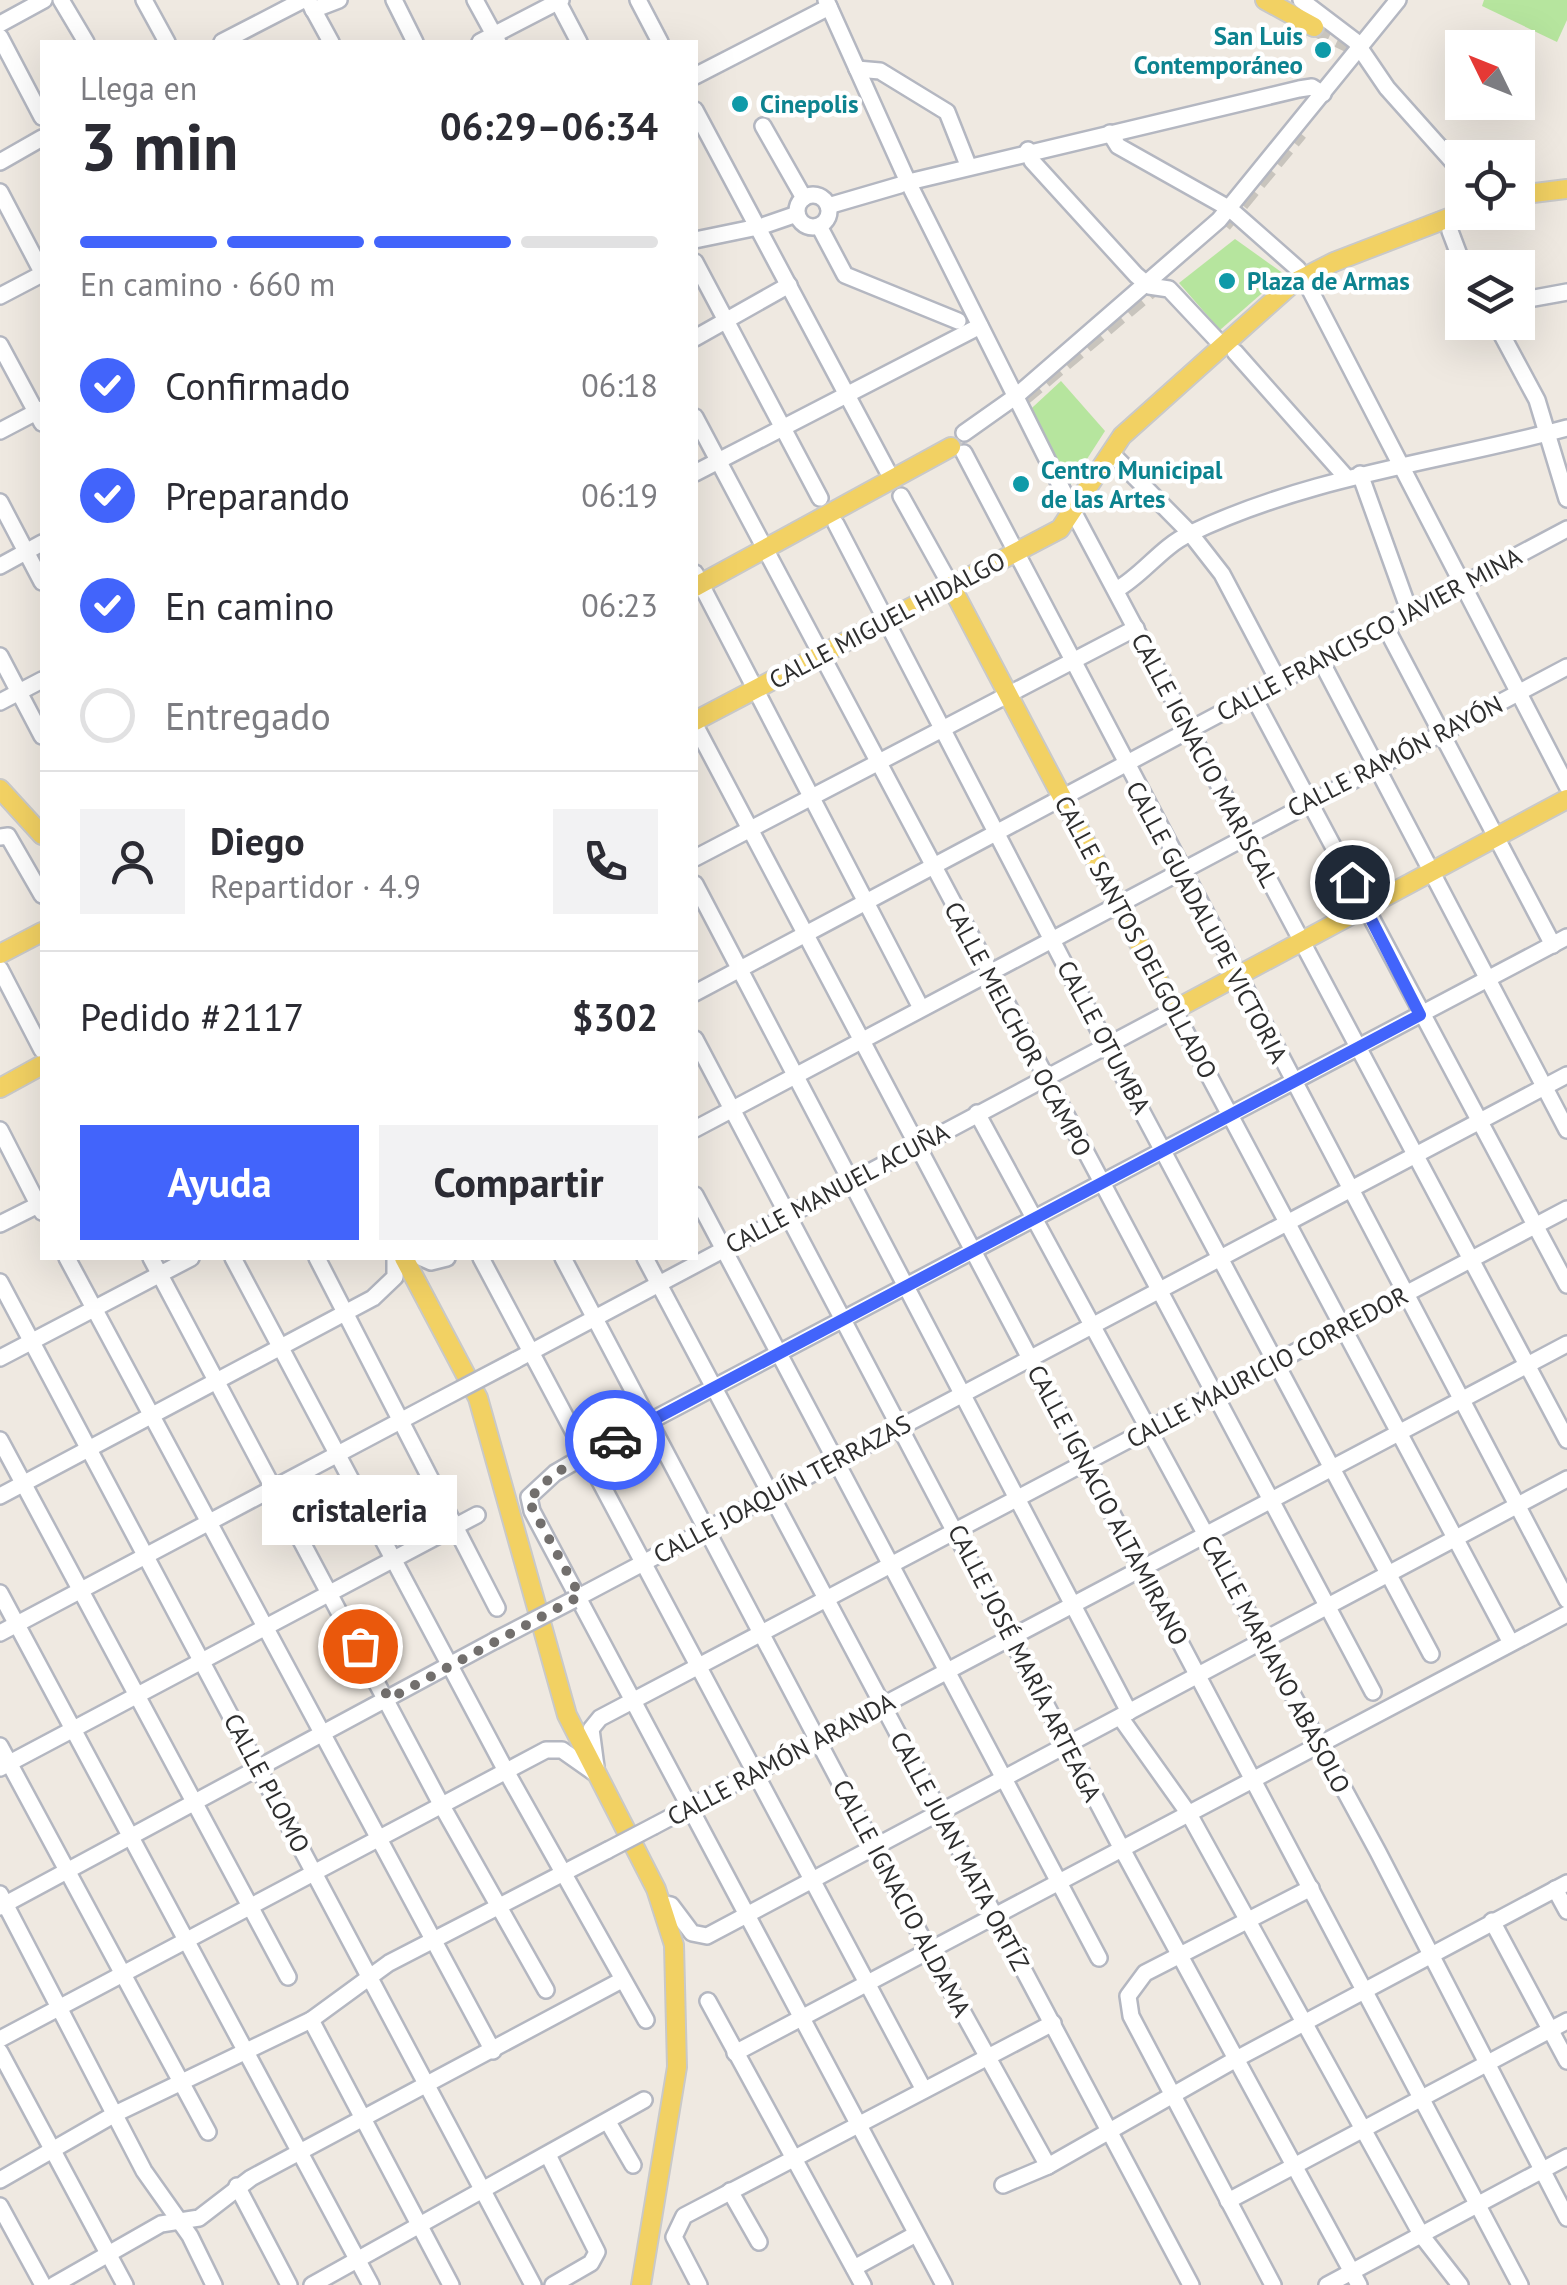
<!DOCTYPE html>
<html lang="es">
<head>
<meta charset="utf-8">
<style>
	body { margin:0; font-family:"PT Sans",sans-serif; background:#f2f2f3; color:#2b2b33; height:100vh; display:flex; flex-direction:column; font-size:38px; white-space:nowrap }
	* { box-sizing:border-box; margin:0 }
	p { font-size:32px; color:#7c7c81 }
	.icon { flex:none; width:55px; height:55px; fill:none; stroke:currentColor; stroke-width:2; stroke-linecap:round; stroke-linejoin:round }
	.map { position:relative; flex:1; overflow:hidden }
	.sheet { position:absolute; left:40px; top:40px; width:658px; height:1220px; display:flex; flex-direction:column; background:#fff; border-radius:0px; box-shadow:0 10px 40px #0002 }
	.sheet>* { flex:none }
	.needle { width:65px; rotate:313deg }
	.buttons { position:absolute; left:1445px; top:30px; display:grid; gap:20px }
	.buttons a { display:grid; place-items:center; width:90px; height:90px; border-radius:0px; background:#fff; box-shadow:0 10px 40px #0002; font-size:50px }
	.pin { position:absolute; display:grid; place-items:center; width:85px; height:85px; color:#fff; margin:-42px; border:5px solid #fff; border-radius:50%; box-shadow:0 2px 10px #0007 }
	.courier { position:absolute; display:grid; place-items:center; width:100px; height:100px; margin:-50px; border:8px solid #4264fb; border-radius:50%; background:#fff; color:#222; box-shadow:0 2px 12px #0007 }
	.bubble { position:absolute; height:70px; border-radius:0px; background:#fff; box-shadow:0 10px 40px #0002; font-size:32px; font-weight:600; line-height:70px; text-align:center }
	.summary em { font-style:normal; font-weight:600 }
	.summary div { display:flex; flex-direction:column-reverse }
	.summary { display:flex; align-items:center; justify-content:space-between; height:170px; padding:0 40px }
	h1 { font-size:65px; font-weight:600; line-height:75px }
	.bar { display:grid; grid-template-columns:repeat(4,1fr); gap:15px 10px; align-content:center; height:120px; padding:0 40px }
	.bar i { height:12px; border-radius:8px; background:#e1e1e2 }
	.bar .current { background:#4264fb }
	.bar p { grid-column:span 4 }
	.line { display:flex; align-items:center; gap:25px; padding:0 40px; border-top:2px solid #e1e1e2 }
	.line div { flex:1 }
	.round { display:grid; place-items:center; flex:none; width:105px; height:105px; border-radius:0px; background:#f2f2f3 }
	ol { padding:0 40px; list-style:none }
	li { display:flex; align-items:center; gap:30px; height:110px }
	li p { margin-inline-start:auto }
	li .icon { padding:10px; border-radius:50%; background:#4264fb; color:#fff; stroke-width:4 }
	li:last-child { color:#7c7c81 }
	li i { width:55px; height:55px; border:5px solid #e1e1e2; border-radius:50% }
	.action { display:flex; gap:20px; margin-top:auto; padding:20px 40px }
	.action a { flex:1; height:115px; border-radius:0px; background:#4264fb; color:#fff; font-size:40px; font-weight:600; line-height:115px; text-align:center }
	.action a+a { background:#f2f2f3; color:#2b2b33 }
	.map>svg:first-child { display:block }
	.green { fill:#b6e59e }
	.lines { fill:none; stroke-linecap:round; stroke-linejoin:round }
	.major-tunnel { stroke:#c8c4bd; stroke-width:18; stroke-dasharray:18 9; stroke-linecap:butt }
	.minor-casing { stroke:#b4b7c1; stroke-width:20 }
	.major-casing { stroke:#c9c9c9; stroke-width:22 }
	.minor { stroke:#fff; stroke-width:15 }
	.major { stroke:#f2d163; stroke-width:18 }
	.minor-bridge-casing { stroke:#b4b7c1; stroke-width:20; stroke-linecap:butt }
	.minor-bridge { stroke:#fff; stroke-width:15 }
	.done { stroke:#726f6d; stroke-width:10; stroke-dasharray:0 18 }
	.route { stroke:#4264fb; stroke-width:12 }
	.culture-dot { fill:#0f9aa8; stroke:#fff; stroke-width:4 }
	.labels { text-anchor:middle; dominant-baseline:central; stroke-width:9; stroke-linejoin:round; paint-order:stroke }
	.culture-label { font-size:25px; font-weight:bold; fill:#0d838f; stroke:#fff; text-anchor:start }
	.street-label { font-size:25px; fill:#2e2e2e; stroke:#fff }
</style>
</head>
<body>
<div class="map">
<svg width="1567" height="2285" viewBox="0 0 1567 2285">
	<rect width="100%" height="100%" fill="#efe9e1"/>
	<g class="green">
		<polygon points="1484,0 1567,0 1567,20 1557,42 1482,6"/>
		<polygon points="1235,239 1284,274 1220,330 1179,283"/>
		<polygon points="1061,381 1105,431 1062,498 1020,419"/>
	</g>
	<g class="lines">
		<g class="major-tunnel">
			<polyline points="1314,27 1352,45 1368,40"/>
			<polyline points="1223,224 1299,132"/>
			<polyline points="1023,397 1152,288"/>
		</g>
		<defs>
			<g id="minor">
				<polyline points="61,0 86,42"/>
				<polyline points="144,0 167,42"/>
				<polyline points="308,0 331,42"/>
				<polyline points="394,0 415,42"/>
				<polyline points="475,0 498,42"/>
				<polyline points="557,0 579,42"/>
				<polyline points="638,0 660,42"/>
				<polyline points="826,0 908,182 1074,513 1567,1440"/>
				<polyline points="1301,0 1355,41 1387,88 1462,172"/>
				<polyline points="313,10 339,0"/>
				<polyline points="0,24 44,0"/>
				<polyline points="0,37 42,117"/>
				<polyline points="222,42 303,0"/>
				<polyline points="480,42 561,0"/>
				<polyline points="857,69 880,71 947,112 968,165"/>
				<polyline points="695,76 829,7"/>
				<polyline points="695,110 887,470"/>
				<polyline points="763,126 804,198"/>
				<polyline points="1110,133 1118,146 1230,209 1298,269"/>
				<polyline points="1028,150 1032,161 1136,275 1149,286 1169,289 1216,339"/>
				<polyline points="0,162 42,138"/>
				<polyline points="913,181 1299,89 1312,87 1323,94"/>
				<polyline points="0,192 42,272"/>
				<circle cx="813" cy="211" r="16"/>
				<polyline points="828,206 900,185"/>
				<polyline points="765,225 797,214"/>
				<polyline points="819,226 845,275 958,321"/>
				<polyline points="1450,231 1464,268"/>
				<polyline points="695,240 758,227"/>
				<polyline points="695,262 820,498"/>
				<polyline points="1307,284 1567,786"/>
				<polyline points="0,296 42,274"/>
				<polyline points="1518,301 1567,292"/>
				<polyline points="1495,322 1537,400 1567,499"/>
				<polyline points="695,338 789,285"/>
				<polyline points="0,345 42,423"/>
				<polyline points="1235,352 1345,476"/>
				<polyline points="695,417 1373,1692"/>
				<polyline points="0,431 42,409"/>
				<polyline points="964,433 1015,397 1219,220 1398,0"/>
				<polyline points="964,453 1567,1600"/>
				<polyline points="1116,458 1190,533 1222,574 1279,682"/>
				<polyline points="695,473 980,326"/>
				<polyline points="1360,474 1410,613"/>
				<polyline points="901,496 951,586"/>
				<polyline points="0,502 42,582"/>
				<polyline points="836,524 1107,1046 1431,1654"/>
				<polyline points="0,566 42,543"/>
				<polyline points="695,573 921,1008"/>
				<path d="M1116,590C1143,575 1161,547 1189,534C1309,476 1440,462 1567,428"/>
				<polyline points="1385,626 1553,945"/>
				<polyline points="0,656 42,736"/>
				<polyline points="1321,661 1567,1130"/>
				<polyline points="1253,696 1567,1285"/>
				<polyline points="0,702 42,680"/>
				<polyline points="695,725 1520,2285"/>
				<polyline points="0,837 8,836 42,895"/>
				<polyline points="695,858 1136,628"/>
				<polyline points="695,884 1129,1712"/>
				<polyline points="0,969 42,1050"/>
				<polyline points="695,993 1567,529"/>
				<polyline points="695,1039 1122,1849 1359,2285"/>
				<polyline points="977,1113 1378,1852 1567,2218"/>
				<polyline points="695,1129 1567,667"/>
				<polyline points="0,1130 42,1212"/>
				<polyline points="695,1195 1099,1958"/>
				<polyline points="0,1224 42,1203"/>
				<polyline points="67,1258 493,2051"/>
				<polyline points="151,1258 442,1806 546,1990"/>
				<polyline points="233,1258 506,1771 646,2020"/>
				<polyline points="317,1258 497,1608"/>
				<polyline points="422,1258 431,1262 447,1258"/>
				<polyline points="481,1258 924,2090"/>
				<polyline points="563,1258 929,1951 1048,2166"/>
				<polyline points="645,1258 1191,2285"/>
				<polyline points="0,1282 533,2285"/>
				<polyline points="0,1358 191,1258"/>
				<polyline points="516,1360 1174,1010 1511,1643"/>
				<polyline points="0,1440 288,1977"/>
				<polyline points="0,1496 373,1298 395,1277 395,1258"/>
				<polyline points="0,1593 371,2285"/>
				<polyline points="573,1600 1567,1075"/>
				<polyline points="0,1633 436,1402"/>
				<polyline points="1120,1717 1189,1814 1422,2236 1460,2285"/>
				<polyline points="0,1746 208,2132"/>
				<polyline points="596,1767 591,1729 600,1718 1567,1209"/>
				<polyline points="0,1768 477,1515"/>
				<polyline points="654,1826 1567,1344"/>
				<polyline points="1555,1889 1567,1911"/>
				<polyline points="0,1894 144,2171 190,2236 214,2285"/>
				<polyline points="661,1903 671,1905 692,1933 707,1936 1567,1479"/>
				<polyline points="0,1907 494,1641"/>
				<polyline points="1492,1921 1567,2061"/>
				<polyline points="708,2001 863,2285"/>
				<polyline points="311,2020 451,2285"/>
				<polyline points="0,2039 546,1750 562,1750 596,1774"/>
				<polyline points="0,2052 125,2285"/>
				<polyline points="735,2053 1567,1614"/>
				<polyline points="608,2122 633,2165"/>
				<polyline points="549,2157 597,2252 591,2263 553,2285"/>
				<polyline points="0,2180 115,2114 311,2020 389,1963 608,1850"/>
				<polyline points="1003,2185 1048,2166 1238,2058 1567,1883"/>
				<polyline points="237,2186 289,2285"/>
				<polyline points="730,2191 759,2242"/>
				<polyline points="1228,2201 1567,2021"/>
				<polyline points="0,2206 43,2285"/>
				<polyline points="854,2268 916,2234"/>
				<polyline points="54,2285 161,2224 199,2218 251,2178 620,1981"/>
				<polyline points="312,2285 644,2100"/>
				<polyline points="699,2285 674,2237 684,2216 1053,2023"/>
				<polyline points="944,2285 532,1511 529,1497 555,1473 586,1455 1567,937"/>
				<polyline points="1273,2285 1131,2016 1128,1996 1145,1973 1311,1888"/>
				<polyline points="1327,2285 1567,2157"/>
			</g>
			<g id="major">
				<polyline points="1265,0 1314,27"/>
				<polyline points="1518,195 1567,189"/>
				<polyline points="951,586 1174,1010 1567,799"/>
				<polyline points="695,587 951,447"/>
				<polyline points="695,721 1060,529 1122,436 1293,283 1334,262 1464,212"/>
				<polyline points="0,789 42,835"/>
				<polyline points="0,954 42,932"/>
				<polyline points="0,1088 42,1065"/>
				<polyline points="404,1258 478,1398 567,1715 656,1889 674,1945 677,2067 641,2285"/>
			</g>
		</defs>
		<use href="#minor" class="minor-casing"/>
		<use href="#major" class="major-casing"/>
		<use href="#minor" class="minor"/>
		<use href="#major" class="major"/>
		<defs>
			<g id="minor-bridge">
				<polyline points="436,1402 516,1360"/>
				<polyline points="494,1641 573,1600"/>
				<polyline points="608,1850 654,1826"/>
			</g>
		</defs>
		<use href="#minor-bridge" class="minor-bridge-casing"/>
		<use href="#minor-bridge" class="minor-bridge"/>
	</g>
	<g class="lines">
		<polyline class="done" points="360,1646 389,1699 580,1596 528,1500 554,1474 615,1440"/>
		<polyline class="route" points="615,1440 1420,1015 1352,882"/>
	</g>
	<g class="culture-dot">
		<circle cx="1323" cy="50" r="10"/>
		<circle cx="740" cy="104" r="10"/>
		<circle cx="1227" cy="281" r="10"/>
		<circle cx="1021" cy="484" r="10"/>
	</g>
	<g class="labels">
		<g class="culture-label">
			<text x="1303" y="36" text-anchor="end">San Luis<tspan x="1303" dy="29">Contemporáneo</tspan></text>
			<text x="760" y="104">Cinepolis</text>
			<text x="1247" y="281">Plaza de Armas</text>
			<text x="1041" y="470">Centro Municipal<tspan x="1041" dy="29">de las Artes</tspan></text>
		</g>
		<g class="street-label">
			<text transform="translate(887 620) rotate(-28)">CALLE MIGUEL HIDALGO</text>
			<text transform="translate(1369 634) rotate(-28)">CALLE FRANCISCO JAVIER MINA</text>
			<text transform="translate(1395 756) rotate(-27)">CALLE RAMÓN RAYÓN</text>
			<text transform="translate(1205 760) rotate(62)">CALLE IGNACIO MARISCAL</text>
			<text transform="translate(1207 922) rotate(62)">CALLE GUADALUPE VICTORIA</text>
			<text transform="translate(1136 937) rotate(62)">CALLE SANTOS DELGOLLADO</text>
			<text transform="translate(1018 1029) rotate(62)">CALLE MELCHOR OCAMPO</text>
			<text transform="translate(1104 1037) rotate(62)">CALLE OTUMBA</text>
			<text transform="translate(837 1188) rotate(-28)">CALLE MANUEL ACUÑA</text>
			<text transform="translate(1267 1367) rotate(-28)">CALLE MAURICIO CORREDOR</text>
			<text transform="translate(782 1489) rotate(-28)">CALLE JOAQUÍN TERRAZAS</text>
			<text transform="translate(1108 1505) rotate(62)">CALLE IGNACIO ALTAMIRANO</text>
			<text transform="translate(1025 1663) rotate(63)">CALLE JOSÉ MARÍA ARTEAGA</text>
			<text transform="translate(1276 1664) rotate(62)">CALLE MARIANO ABASOLO</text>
			<text transform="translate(781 1759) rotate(-28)">CALLE RAMÓN ARANDA</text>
			<text transform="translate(267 1783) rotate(62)">CALLE PLOMO</text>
			<text transform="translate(960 1851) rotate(62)">CALLE JUAN MATA ORTÍZ</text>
			<text transform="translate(902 1898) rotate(62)">CALLE IGNACIO ALDAMA</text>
		</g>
	</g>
</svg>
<div class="buttons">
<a><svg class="needle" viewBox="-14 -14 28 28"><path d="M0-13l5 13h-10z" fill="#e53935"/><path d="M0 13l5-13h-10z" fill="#7c7c81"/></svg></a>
<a><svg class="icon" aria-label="locate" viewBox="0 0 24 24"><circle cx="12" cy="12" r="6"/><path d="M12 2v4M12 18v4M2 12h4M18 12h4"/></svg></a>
<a><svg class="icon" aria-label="layers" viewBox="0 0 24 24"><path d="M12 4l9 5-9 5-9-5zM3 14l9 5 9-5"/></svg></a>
</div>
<div class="pin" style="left:360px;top:1646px;background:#ea580c"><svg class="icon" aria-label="bag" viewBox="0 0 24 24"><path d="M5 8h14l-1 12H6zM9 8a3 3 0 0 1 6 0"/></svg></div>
<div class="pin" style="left:1352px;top:882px;background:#1f2937"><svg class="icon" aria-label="home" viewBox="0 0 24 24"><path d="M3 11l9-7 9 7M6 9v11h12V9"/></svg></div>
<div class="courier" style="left:615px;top:1440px"><svg class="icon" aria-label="car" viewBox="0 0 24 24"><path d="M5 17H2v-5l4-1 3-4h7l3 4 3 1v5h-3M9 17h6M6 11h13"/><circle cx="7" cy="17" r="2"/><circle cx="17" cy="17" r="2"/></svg></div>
<div class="bubble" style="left:262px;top:1475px;width:195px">cristaleria</div>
<section class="sheet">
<div class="summary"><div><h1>3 min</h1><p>Llega en</p></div><em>06:29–06:34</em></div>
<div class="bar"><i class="current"></i><i class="current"></i><i class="current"></i><i></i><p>En camino · 660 m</p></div>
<ol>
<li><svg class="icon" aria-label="check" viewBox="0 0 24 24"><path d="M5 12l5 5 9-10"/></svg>Confirmado<p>06:18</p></li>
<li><svg class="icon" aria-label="check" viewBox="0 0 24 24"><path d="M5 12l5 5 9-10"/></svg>Preparando<p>06:19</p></li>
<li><svg class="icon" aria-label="check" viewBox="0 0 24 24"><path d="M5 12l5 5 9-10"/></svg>En camino<p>06:23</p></li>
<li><i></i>Entregado</li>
</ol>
<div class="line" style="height:180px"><a class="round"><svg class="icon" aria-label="person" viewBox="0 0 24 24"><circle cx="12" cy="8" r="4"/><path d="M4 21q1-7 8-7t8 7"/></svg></a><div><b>Diego</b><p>Repartidor · 4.9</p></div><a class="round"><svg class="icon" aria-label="phone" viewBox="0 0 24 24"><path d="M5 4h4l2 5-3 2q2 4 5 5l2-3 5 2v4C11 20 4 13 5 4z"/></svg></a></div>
<div class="line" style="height:130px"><div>Pedido #2117</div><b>$302</b></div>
<div class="action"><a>Ayuda</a><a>Compartir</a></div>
</section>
</div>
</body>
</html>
